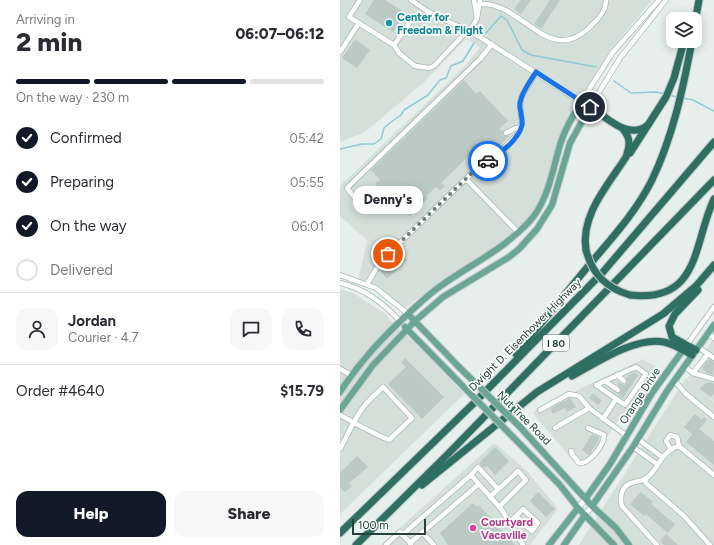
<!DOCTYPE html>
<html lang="en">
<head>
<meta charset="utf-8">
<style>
	body { margin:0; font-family:Figtree,sans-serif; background:#f7f7f7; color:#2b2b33; height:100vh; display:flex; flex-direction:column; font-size:15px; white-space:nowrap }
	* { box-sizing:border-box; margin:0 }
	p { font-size:13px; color:#7c7c81 }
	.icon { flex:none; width:22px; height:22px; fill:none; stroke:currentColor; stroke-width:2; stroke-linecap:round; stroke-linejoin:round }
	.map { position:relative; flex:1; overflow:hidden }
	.sheet { display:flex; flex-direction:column; background:#fff; width:340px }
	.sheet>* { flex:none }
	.controls { position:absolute; left:326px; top:12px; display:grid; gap:8px }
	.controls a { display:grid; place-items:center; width:36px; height:36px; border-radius:8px; background:#fff; box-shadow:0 2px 10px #0003; font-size:20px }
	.scale { position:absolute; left:12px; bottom:10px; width:74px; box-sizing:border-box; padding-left:4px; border:2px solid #24423a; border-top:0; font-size:11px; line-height:14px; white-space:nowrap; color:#24423a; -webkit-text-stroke:3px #f7fbf9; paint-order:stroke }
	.pin { position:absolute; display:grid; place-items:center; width:34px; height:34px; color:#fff; margin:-17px; border:2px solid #fff; border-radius:50%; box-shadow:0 1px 4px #0007 }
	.courier { position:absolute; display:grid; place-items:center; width:40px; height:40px; margin:-20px; border:3px solid #1a73e8; border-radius:50%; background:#fff; color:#222; box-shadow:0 1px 5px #0007 }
	.bubble { position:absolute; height:28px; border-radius:12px; background:#fff; box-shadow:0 2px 10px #0003; font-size:13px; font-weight:800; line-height:28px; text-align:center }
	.overview em { font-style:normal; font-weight:800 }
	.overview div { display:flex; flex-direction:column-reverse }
	.overview { display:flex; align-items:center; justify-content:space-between; height:68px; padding:0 16px }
	h1 { font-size:26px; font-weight:800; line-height:30px }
	.bar { display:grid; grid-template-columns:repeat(4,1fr); gap:6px 4px; align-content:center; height:48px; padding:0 16px }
	.bar i { height:5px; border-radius:3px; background:#e1e1e2 }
	.bar .on { background:#111827 }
	.bar p { grid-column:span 4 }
	.line { display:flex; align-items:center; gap:10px; padding:0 16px; border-top:1px solid #e1e1e2 }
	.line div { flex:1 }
	.round { display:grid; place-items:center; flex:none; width:42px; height:42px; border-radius:12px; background:#f7f7f7 }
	ol { padding:0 16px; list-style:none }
	li { display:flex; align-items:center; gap:12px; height:44px }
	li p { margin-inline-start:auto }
	li .icon { padding:4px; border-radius:50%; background:#111827; color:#fff; stroke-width:4 }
	li:last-child { color:#7c7c81 }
	li i { width:22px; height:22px; border:2px solid #e1e1e2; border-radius:50% }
	.primary-button { display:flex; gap:8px; margin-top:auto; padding:8px 16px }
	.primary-button a { flex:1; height:46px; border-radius:12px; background:#111827; color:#fff; font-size:16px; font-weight:800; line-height:46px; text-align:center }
	.primary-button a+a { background:#f7f7f7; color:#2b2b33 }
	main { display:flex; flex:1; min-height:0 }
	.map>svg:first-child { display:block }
	.built { fill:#d4dfda }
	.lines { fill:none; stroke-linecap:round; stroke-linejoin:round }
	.stream { stroke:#8ec9d4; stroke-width:1.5 }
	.building { fill:#bbcac4 }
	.minor-tunnel { stroke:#bfccc8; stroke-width:4.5; stroke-dasharray:4.5 2; stroke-linecap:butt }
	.minor-casing { stroke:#a8b8b2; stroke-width:6 }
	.major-casing { stroke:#c2cac8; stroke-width:8 }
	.highway-casing { stroke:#c2cac8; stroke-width:9 }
	.minor { stroke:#fff; stroke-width:4.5 }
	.major { stroke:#6aa596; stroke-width:6 }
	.highway { stroke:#2f6f62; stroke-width:7 }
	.major-bridge-casing { stroke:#c2cac8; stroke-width:8; stroke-linecap:butt }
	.highway-bridge-casing { stroke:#c2cac8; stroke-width:9; stroke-linecap:butt }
	.major-bridge { stroke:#6aa596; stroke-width:6 }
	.highway-bridge { stroke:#2f6f62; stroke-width:7 }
	.done { stroke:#687f78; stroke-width:4; stroke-dasharray:0 7.2 }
	.route { stroke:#1a73e8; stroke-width:5 }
	.culture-dot { fill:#0f9aa8; stroke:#f7fbf9; stroke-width:1.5 }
	.hotel-dot { fill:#d1479c; stroke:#f7fbf9; stroke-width:1.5 }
	.labels { text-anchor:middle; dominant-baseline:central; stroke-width:3.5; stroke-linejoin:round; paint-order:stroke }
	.shield { fill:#f7fbf9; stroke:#637a73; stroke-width:1 }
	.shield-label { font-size:10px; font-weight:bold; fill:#24423a }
	.culture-label { font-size:11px; font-weight:bold; fill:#0d838f; stroke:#f7fbf9; text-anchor:start }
	.street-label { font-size:11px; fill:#24423a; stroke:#f7fbf9 }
	.hotel-label { font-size:11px; font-weight:bold; fill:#b23c85; stroke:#f7fbf9; text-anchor:start }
</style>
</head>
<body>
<main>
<section class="sheet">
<div class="overview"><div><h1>2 min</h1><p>Arriving in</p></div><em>06:07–06:12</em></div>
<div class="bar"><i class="on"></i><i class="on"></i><i class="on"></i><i></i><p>On the way · 230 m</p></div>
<ol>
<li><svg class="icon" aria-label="check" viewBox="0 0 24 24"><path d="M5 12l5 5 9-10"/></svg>Confirmed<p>05:42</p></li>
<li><svg class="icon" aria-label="check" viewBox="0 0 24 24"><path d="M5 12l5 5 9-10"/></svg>Preparing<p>05:55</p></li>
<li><svg class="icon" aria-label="check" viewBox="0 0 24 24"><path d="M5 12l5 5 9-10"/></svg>On the way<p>06:01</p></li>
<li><i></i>Delivered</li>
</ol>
<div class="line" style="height:72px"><a class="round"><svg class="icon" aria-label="person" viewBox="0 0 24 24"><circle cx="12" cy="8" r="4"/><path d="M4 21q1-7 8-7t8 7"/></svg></a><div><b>Jordan</b><p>Courier · 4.7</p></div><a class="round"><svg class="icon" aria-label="chat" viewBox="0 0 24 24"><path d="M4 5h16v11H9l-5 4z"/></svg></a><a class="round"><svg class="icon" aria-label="phone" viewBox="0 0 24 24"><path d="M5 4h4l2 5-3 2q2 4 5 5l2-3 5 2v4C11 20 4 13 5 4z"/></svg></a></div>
<div class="line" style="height:52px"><div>Order #4640</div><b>$15.79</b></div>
<div class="primary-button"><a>Help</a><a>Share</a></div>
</section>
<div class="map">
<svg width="374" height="545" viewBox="0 0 374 545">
	<rect width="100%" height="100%" fill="#e6efeb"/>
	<g class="built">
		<polygon points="0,0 312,0 272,48 229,115 213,158 202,195 187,220 156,250 111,274 65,308 39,289 18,281 27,240 0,216 0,186 124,67 140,47 126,39 83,83 25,132 0,142"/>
		<polygon points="0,289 13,293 47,315 50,320 78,346 124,394 0,514"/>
		<polygon points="374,338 374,401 367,396 374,402 374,545 239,545 346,378 354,384 348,378"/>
		<polygon points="303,359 316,367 248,464 244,466 235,463 193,413 197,409"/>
		<polygon points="153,444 156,444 186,470 217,507 217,510 190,545 41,545"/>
	</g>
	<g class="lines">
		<g class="stream">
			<polyline points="146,33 161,16 167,20 182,50 191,55 256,67"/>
			<polyline points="274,81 291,93 316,92 325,94"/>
			<polyline points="329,95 337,97"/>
			<polyline points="343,98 353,100 374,111"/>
			<polyline points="0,149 22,144 34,144 41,139 44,128 51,122 61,115 64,110 88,95 100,80 106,78 111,66 123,61 134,43"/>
		</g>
	</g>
	<g class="building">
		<polygon points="34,0 45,0 65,13 53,32 25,14"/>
		<polygon points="181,0 191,0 181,14 174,9"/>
		<polygon points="210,0 220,0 201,29 194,24"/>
		<polygon points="15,39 30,50 17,68 2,58"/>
		<polygon points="124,80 136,94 140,91 168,121 159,129 163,131 164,136 169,136 156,149 154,143 149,144 145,140 101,183 105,186 100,190 96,187 86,196 88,198 70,216 35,184 40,180 31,170"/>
		<polygon points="58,251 67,260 47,279 40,270"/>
		<polygon points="65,358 104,397 82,419 48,384 66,367 61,362"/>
		<polygon points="369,359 374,362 373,375 367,373 362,368"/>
		<polygon points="294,372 298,375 283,398 276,393 279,394 282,391 278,385 279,382 283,385 287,384 286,378"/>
		<polygon points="371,382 374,384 374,394 371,397 360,389 364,384"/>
		<polygon points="253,393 262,401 258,405 249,398"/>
		<polygon points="230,398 236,407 227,412 225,408 213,414 210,409"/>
		<polygon points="355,414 362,420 364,417 367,420 359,429 374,441 374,465 346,442 352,434 344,427"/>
		<polygon points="252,434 259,437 259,440 249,455 242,450"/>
		<polygon points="155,447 169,461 155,475 147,466 144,468 139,463"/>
		<polygon points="17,456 28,467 9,483 12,486 5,492 0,487 0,473"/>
		<polygon points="198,492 215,509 206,517 190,501"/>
		<polygon points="301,492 313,502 311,504 335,524 328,533 306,514 304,516 290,504"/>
		<polygon points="133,503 137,507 139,505 175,545 108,545 100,533"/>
		<polygon points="326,534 338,545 324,545 320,541"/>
	</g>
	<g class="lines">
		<g class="minor-tunnel">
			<polyline points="152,146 166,133"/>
			<polyline points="289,375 295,380"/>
			<polyline points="284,381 291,386"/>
			<polyline points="278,390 285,395"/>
		</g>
		<defs>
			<g id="minor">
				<polyline points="20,0 9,17 54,45 59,53 75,66 89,68 94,66 128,30"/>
				<polyline points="71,0 87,11 140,37 241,102 273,52 319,0"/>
				<path d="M140,4C182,1 209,69 251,26C259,18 266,11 266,0"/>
				<polyline points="137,18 140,0"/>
				<polyline points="130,31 137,18 134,0"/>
				<polyline points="54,45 70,22"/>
				<polyline points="0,52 19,23"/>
				<polyline points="250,107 280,58 326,0"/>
				<polyline points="166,133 176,128 180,128"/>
				<polyline points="148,161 147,156 152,146"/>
				<polyline points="126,179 178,232"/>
				<polyline points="22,199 14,197 7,188 140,59 152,44"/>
				<polyline points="0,275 36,288 68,314"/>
				<path d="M0,283C25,289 43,303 60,321"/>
				<polyline points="27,284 41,261 137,168 158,154 177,135 182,123 180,105 181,98 196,72"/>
				<polyline points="368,333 374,338"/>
				<polyline points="346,346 374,307"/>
				<polyline points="358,347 374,358"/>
				<polyline points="344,366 353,373 374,379"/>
				<polygon points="296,367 306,374 285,405 256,385"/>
				<polyline points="0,369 11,375"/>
				<polyline points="353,373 368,354"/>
				<polyline points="277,375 284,381"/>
				<polyline points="334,380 346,394 374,417"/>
				<polyline points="265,381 278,390"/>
				<polyline points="299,385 312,393"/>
				<polyline points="200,410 229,394 239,396 249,408"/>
				<path d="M0,415C16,424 32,433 49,440L72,418L43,387C37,393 30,399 25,405C14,418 8,435 0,449"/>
				<polyline points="263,419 276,399"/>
				<polyline points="215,428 249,408 287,436"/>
				<polyline points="298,439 322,457"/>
				<polyline points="293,447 317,464"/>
				<polyline points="331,450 326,441 330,435 337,437 339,446"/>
				<path d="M231,451L232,454L239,463C250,464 264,445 264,435L248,428"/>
				<polyline points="131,475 138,467 158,489"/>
				<polyline points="304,479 307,484 344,516 370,545"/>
				<polyline points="150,497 178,471 186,480 159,507"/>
				<polyline points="238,508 246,498"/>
				<polyline points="245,515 252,506"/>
				<polyline points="169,523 183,509 198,523 192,531 176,516"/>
				<polyline points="82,532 94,545"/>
				<polyline points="62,535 131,475 162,510 183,545"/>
				<polyline points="70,543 139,484"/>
				<polyline points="46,545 60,532 71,544"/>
				<path d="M317,545L282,506C280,499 280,494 284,488C291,479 302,484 309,476C319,466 323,450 339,446L374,475"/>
			</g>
			<g id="major">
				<polyline points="68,314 118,366"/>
				<polyline points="65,327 111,374"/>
				<path d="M0,392C21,360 42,338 70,312C80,303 90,293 102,285C133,263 161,251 188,223C208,202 212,172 220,145C224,130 233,116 241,102L250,107L230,143L212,205L197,229L179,249L169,257L103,297L75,321L33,365L0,410"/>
				<polyline points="181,428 252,506 276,528 289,545"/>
				<polyline points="173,437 219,484 238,508 274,545"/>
				<polyline points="246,498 270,464 312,393 343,350"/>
				<polyline points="252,506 293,447 327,391 374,325"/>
				<polyline points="209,545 238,508"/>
				<polyline points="224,545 245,515"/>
			</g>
			<g id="highway">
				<polyline points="355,22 359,0"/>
				<path d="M250,107C267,117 288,141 308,125"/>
				<polyline points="290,153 326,97 334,78 344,41"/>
				<path d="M246,250C240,215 269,184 286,157C290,145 291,139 283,129"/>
				<path d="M290,295C361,303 353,243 374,199"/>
				<polyline points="356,350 332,337 329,326 335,314 358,290"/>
				<path d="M176,354C199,326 222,298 245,270C269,241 295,214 312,180C333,136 343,89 352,41"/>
				<path d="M232,376C256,363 296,336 324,342C334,344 343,350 352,355"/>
				<polyline points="82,485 197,392 323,314 356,286 374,265"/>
				<polyline points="0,533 134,403 263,272 374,142"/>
				<polyline points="16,545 109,453 374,180"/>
			</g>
		</defs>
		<use href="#minor" class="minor-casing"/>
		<use href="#major" class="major-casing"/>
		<use href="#highway" class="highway-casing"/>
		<use href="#minor" class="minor"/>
		<use href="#major" class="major"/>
		<use href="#highway" class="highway"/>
		<defs>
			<g id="major-bridge">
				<polyline points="118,366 181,428"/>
				<polyline points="111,374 173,437"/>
			</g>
			<path id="highway-bridge" d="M246,250C252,274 266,288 290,295"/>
		</defs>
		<use href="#major-bridge" class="major-bridge-casing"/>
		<use href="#highway-bridge" class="highway-bridge-casing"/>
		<use href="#major-bridge" class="major-bridge"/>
		<use href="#highway-bridge" class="highway-bridge"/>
	</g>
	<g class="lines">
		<polyline class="done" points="48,254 137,168 148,161"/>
		<path class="route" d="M148,161C160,154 179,139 182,125C183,117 179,110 180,103C182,91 190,82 196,72L250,107"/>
	</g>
	<circle class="culture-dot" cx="49" cy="23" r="4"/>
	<circle class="hotel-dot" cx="133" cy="528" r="4"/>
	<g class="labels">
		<rect class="shield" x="203" y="335" width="26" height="16" rx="3"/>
		<g class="shield-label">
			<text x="216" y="343">I 80</text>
		</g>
		<g class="culture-label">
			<text x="57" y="17">Center for<tspan x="57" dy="13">Freedom &amp; Flight</tspan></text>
		</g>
		<g class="street-label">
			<text transform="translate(185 335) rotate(-45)">Dwight D. Eisenhower Highway</text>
			<text transform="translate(300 396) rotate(-57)">Orange Drive</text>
			<text transform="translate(184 418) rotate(45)">Nut Tree Road</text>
		</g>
		<g class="hotel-label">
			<text x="141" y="522">Courtyard<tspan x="141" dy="13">Vacaville</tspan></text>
		</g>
	</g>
</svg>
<div class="controls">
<a><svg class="icon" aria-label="layers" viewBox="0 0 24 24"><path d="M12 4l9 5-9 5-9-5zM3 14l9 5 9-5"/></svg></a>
</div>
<div class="scale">100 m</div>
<div class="pin" style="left:48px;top:254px;background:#ea580c"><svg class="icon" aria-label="bag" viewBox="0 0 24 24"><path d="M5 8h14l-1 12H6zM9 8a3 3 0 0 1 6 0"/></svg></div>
<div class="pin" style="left:250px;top:107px;background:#1f2937"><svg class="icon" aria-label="home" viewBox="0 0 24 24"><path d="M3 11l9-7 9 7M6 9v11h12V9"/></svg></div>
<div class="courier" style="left:148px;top:161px"><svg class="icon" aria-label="car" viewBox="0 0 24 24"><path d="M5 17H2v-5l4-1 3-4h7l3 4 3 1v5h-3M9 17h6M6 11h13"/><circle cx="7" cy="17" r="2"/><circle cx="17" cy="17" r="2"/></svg></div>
<div class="bubble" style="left:13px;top:186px;width:70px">Denny's</div>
</div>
</main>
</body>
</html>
